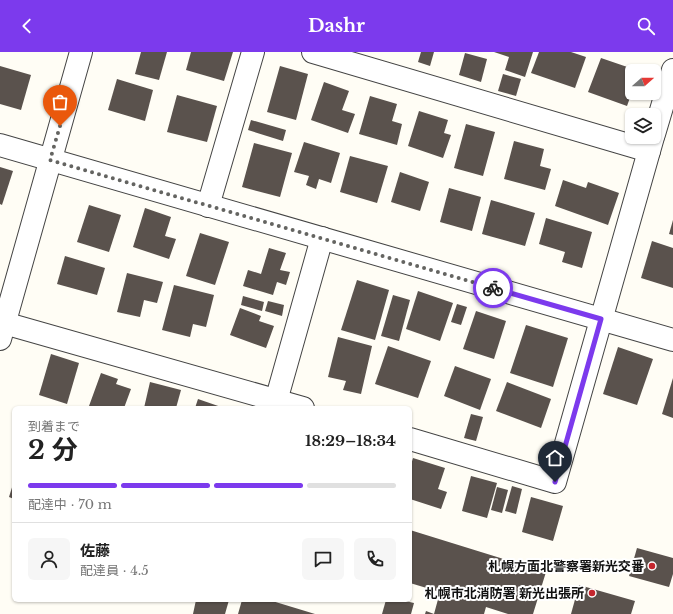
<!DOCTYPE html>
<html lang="ja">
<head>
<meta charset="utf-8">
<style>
	body { margin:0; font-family:"Libre Baskerville","Noto Sans JP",serif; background:#f6f6f6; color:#222; height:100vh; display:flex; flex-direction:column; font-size:15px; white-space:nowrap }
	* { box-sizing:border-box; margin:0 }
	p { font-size:13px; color:#767676 }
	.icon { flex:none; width:22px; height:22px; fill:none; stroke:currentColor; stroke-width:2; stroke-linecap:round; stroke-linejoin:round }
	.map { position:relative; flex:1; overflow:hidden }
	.panel { position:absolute; left:12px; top:354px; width:400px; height:196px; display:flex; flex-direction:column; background:#fff; border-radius:6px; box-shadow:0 1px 3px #0004 }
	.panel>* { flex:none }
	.needle { width:26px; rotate:69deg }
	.fabs { position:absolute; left:625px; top:12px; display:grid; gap:8px }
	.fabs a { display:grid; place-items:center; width:36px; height:36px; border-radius:6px; background:#fff; box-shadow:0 1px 3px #0004; font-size:20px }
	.pin { position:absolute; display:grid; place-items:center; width:34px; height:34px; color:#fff; margin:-41px -17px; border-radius:50% 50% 50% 0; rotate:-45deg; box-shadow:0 0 4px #0007 }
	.pin .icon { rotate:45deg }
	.courier { position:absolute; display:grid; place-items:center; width:40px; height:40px; margin:-20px; border:3px solid #7c3aed; border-radius:50%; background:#fff; color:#222; box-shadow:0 1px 5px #0007 }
	.summary em { font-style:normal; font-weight:700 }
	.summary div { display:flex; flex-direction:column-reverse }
	.summary { display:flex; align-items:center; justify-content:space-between; height:68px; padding:0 16px }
	h1 { font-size:26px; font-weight:700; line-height:30px }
	.bar { display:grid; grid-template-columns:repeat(4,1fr); gap:6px 4px; align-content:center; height:48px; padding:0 16px }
	.bar i { height:5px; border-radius:3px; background:#e0e0e0 }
	.bar .on { background:#7c3aed }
	.bar p { grid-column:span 4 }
	.line { display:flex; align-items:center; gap:10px; padding:0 16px; border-top:1px solid #e0e0e0 }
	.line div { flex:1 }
	.round { display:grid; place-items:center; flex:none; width:42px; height:42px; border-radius:6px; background:#f6f6f6 }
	header { display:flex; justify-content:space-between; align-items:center; height:52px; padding:0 16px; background:#7c3aed; color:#fff; font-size:18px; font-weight:700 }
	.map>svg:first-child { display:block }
	.building { fill:#5a524d }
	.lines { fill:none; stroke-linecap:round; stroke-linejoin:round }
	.street-casing { stroke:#444; stroke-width:24 }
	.street { stroke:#fff; stroke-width:22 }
	.done { stroke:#646461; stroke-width:4; stroke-dasharray:0 7.2 }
	.route { stroke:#7c3aed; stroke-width:5 }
	.poi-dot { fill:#c4262e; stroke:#fff; stroke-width:1.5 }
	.labels { text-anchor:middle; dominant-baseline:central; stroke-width:4; stroke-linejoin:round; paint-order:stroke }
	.poi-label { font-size:13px; font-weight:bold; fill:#111; stroke:#fff; text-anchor:end }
</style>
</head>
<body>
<header><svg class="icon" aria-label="back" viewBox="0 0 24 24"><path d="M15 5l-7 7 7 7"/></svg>Dashr<svg class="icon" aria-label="search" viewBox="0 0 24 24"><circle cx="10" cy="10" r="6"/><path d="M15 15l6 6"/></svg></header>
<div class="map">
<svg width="673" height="562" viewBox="0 0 673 562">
	<rect width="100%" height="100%" fill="#fffdf5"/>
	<g class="building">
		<polygon points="141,0 167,0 159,28 135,22"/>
		<polygon points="191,0 233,0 224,29 186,18"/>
		<polygon points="421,0 434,0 430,14 418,10"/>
		<polygon points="494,0 533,0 525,25 505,18 509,5"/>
		<polygon points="539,0 571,0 586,5 575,36 531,21"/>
		<polygon points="465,1 487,7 481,30 459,23"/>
		<polygon points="601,6 639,19 632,19 632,40 627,54 588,40"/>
		<polygon points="0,14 31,23 21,58 0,52"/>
		<polygon points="280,14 308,22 296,68 267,60"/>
		<polygon points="503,22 521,27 516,44 498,39"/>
		<polygon points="117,27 153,38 145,69 108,58"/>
		<polygon points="324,30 349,39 342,58 355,62 348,81 311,68"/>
		<polygon points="177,43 217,54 207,90 167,80"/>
		<polygon points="370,44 397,52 392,69 402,72 397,93 359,82"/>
		<polygon points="419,59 448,68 444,81 451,83 443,106 408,94"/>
		<polygon points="251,68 286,78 283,89 248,78"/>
		<polygon points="466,72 495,80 483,124 454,116"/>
		<polygon points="514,89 544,97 540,114 551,117 545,138 504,127"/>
		<polygon points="304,90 340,101 331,131 319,127 316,137 306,133 309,124 294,120"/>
		<polygon points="254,91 292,101 280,145 242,135"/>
		<polygon points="350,104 388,114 377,151 340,140"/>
		<polygon points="0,115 13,119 2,153 0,152"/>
		<polygon points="400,120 429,130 420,159 391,150"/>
		<polygon points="563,128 586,136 588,130 619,141 608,173 555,154"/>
		<polygon points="449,136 481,145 472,179 440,170"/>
		<polygon points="491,148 535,161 525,194 482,182"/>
		<polygon points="89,153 121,163 109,200 77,190"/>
		<polygon points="145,156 171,165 165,184 176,187 169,207 133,195"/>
		<polygon points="546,166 592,180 582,216 562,210 565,200 539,192"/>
		<polygon points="673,168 673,183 669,182"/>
		<polygon points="200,181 229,190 215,233 186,224"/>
		<polygon points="652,189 673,196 673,236 641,226"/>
		<polygon points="269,196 286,201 280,218 290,220 286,233 277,230 273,243 243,234 248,218 261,222"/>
		<polygon points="65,204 105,216 97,243 57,232"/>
		<polygon points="127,221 163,230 157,251 144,248 140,265 117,260"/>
		<polygon points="357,228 389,238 375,288 341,278"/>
		<polygon points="174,233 214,243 206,275 193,272 190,285 162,278"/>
		<polygon points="418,239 453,251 440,289 406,277"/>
		<polygon points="393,243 410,248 399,289 381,284"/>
		<polygon points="243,244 264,250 262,259 241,253"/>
		<polygon points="268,249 284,253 282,264 265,259"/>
		<polygon points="457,252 467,255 461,273 451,270"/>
		<polygon points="240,256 261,264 259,269 274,274 266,296 230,283"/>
		<polygon points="476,259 506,269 494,307 463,297"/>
		<polygon points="526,273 568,286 553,335 510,321"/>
		<polygon points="338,285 372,294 361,342 343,338 346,329 328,325"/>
		<polygon points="388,294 431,309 418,346 375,332"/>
		<polygon points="618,295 653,307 637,353 603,342"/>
		<polygon points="51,302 79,311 67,352 39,343"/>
		<polygon points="455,314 491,327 480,358 444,344"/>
		<polygon points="101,321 118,327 116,332 131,337 124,356 93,356 89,354"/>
		<polygon points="673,326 673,366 662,362"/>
		<polygon points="150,330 181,338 176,356 144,356"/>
		<polygon points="507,330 551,347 541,376 496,359"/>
		<polygon points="198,347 224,356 195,356"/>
		<polygon points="471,362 483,365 476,389 464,386"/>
		<polygon points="413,406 445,416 438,437 447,440 441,457 410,447 410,416"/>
		<polygon points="471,424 497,431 487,466 462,459"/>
		<polygon points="14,429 14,447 9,445"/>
		<polygon points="512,434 522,437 516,462 505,459"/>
		<polygon points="497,435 508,438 502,461 491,458"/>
		<polygon points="531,445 563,454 553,489 522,480"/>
		<polygon points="410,478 546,520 533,562 508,562 486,555 484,562 425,562 426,559 434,562 440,540 410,531"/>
		<polygon points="637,496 673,506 673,522 669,535 629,524"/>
		<polygon points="579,533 635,549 631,562 571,562"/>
		<polygon points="196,548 229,548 225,562 193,562"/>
		<polygon points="242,548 269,548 315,562 238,562"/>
		<polygon points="386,548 401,548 414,551 411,562 382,562"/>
	</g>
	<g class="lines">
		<defs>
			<g id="street">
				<polyline points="313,0 649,99"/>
				<polyline points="654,82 673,18"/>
				<polyline points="0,93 673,288"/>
				<polyline points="208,154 253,0"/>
				<polyline points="4,271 303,356"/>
				<polyline points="0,287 81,0"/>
				<polyline points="274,356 322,186"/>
				<polyline points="410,387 555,430 653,85"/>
			</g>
		</defs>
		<use href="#street" class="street-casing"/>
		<use href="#street" class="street"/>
	</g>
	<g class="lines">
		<polyline class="done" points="60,74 50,108 493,236"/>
		<polyline class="route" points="493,236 601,267 555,430"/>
	</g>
	<g class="poi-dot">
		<circle cx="652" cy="514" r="4"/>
		<circle cx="592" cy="541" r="4"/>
	</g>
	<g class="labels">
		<g class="poi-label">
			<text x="644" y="514">札幌方面北警察署新光交番</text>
			<text x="584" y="541">札幌市北消防署 新光出張所</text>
		</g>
	</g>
</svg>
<div class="fabs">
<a><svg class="needle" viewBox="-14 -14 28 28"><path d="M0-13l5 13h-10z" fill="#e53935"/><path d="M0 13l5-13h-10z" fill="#767676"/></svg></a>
<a><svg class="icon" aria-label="layers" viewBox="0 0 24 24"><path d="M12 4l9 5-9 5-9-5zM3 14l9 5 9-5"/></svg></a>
</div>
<div class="pin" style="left:60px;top:74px;background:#ea580c"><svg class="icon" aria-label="bag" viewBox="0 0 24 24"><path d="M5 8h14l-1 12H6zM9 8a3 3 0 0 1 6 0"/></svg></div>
<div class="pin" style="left:555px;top:430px;background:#1f2937"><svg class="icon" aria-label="home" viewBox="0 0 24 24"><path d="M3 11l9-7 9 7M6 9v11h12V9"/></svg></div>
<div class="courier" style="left:493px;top:236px"><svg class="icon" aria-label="bike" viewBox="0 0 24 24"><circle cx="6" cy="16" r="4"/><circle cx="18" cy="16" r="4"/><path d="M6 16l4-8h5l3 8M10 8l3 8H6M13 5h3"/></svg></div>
<section class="panel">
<div class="summary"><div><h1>2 分</h1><p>到着まで</p></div><em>18:29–18:34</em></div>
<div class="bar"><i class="on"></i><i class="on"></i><i class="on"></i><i></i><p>配達中 · 70 m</p></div>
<div class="line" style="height:72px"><a class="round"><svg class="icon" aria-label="person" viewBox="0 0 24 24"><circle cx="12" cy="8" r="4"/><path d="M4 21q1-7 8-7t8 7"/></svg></a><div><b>佐藤</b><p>配達員 · 4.5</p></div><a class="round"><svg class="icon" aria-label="chat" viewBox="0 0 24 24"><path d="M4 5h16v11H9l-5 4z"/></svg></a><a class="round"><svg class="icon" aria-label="phone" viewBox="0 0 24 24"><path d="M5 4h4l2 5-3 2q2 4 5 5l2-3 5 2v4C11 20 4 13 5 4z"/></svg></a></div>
</section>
</div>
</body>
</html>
